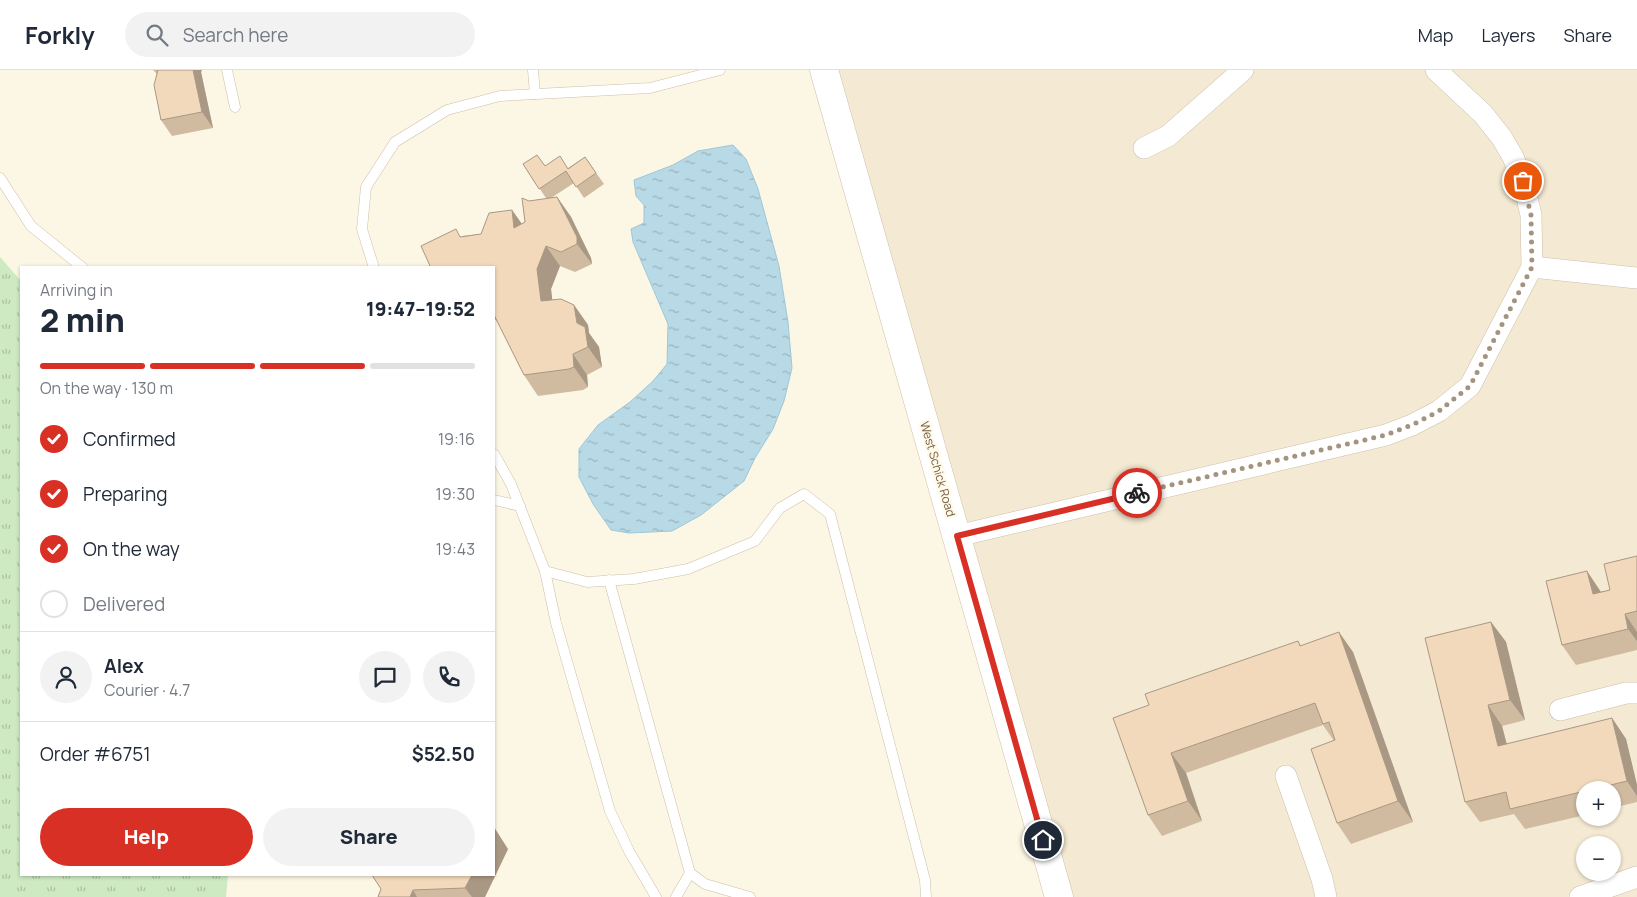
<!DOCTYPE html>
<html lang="en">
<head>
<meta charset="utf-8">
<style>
	body { margin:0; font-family:Manrope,sans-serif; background:#f2f2f3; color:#1f2937; height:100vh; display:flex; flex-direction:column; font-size:19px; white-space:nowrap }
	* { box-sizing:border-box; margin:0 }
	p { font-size:16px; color:#747a83 }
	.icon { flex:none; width:28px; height:28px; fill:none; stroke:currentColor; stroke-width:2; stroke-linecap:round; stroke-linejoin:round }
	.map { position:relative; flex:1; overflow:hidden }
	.drawer { position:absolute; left:20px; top:196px; width:475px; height:610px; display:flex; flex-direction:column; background:#fff; border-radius:0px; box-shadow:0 1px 4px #0004 }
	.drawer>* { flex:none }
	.tools { position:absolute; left:1576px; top:711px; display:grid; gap:10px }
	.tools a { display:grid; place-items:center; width:45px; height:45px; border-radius:50%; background:#fff; box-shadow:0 1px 4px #0004; font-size:25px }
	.pin { position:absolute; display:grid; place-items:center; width:42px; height:42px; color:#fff; margin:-21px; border:2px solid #fff; border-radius:50%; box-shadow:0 1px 5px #0007 }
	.courier { position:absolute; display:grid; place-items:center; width:50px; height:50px; margin:-25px; border:4px solid #d93025; border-radius:50%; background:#fff; color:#222; box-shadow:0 1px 6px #0007 }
	.summary em { font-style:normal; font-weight:800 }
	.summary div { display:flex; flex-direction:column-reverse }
	.summary { display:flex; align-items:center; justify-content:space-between; height:85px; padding:0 20px }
	h1 { font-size:32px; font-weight:800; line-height:38px }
	.bar { display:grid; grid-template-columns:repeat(4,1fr); gap:8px 5px; align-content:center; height:60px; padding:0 20px }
	.bar i { height:6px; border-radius:4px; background:#e0e1e3 }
	.bar .on { background:#d93025 }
	.bar p { grid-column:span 4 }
	.line { display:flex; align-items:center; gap:12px; padding:0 20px; border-top:1px solid #e0e1e3 }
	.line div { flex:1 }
	.round { display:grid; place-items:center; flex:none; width:52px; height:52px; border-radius:26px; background:#f2f2f3 }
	ol { padding:0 20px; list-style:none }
	li { display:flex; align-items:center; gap:15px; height:55px }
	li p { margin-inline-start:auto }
	li .icon { padding:5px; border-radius:50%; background:#d93025; color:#fff; stroke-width:4 }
	li:last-child { color:#747a83 }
	li i { width:28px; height:28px; border:2px solid #e0e1e3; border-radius:50% }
	.action { display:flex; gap:10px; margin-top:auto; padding:10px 20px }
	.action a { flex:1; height:58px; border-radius:30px; background:#d93025; color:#fff; font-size:20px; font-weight:800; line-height:58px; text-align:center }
	.action a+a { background:#f2f2f3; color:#1f2937 }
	header { display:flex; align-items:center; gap:30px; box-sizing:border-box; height:70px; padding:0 25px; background:#fff; border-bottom:1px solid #e0e1e3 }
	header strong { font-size:24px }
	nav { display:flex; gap:28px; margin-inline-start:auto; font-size:18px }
	.search { width:350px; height:45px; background:#f2f2f3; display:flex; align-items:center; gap:12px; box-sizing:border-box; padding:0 18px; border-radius:28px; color:#747a83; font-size:19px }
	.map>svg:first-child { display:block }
	.residential { fill:#f4e9d2; fill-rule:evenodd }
	.grass { fill:url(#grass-tufts) }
	.water { fill:url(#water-ripples); stroke:#9ec7d8 }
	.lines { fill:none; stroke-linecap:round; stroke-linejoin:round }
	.lane-casing { stroke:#cebfaa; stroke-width:11 }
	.street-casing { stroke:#cebfaa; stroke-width:22 }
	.secondary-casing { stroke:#d1c0a7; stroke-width:29 }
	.lane { stroke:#fff; stroke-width:10 }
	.street { stroke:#fff; stroke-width:21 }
	.secondary { stroke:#fff; stroke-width:28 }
	.wall { fill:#d0bba1 }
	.shaded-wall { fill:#a99883 }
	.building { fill:#f2d9bb; stroke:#a99883 }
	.done { stroke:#a4947f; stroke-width:5; stroke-dasharray:0 9 }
	.route { stroke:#d93025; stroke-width:6 }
	.labels { text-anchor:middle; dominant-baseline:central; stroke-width:5; stroke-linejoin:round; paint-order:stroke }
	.street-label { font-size:12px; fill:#755f49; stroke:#fffaea }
</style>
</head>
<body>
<header>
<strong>Forkly</strong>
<div class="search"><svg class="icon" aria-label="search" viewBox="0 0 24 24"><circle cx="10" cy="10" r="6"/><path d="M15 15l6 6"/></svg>Search here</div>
<nav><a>Map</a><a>Layers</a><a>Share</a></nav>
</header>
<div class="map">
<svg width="1637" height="827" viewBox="0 0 1637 827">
	<defs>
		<pattern id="grass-tufts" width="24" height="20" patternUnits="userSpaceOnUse" patternTransform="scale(1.25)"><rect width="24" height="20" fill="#cdeac2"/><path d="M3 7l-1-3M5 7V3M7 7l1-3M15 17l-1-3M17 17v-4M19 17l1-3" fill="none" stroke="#abc1a0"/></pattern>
		<pattern id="water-ripples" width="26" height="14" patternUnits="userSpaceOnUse" patternTransform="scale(1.25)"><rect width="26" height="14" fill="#b8d9e6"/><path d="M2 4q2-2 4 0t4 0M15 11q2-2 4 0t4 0" fill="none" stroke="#9ab3bc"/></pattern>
	</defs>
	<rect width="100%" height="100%" fill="#fcf6e4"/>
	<path class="residential" d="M837,0H1637V827H1072ZM1585,720H1612V748H1585ZM1585,775H1612V802H1585Z"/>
	<polygon class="grass" points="0,187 21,211 21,805 228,805 226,827 0,827"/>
	<polygon class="water" points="733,75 746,89 758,119 779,196 788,252 792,298 784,331 773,359 755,388 744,411 701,445 672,461 629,463 611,460 593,434 579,407 579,379 598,355 630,332 653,311 667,294 668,254 633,172 631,159 644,153 644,135 636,126 634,110 673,95 698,81"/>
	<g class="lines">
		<defs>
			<g id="lane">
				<polyline points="227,0 235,37"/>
				<polyline points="533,0 535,24"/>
				<polyline points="0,108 31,156 83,198"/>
				<polyline points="374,198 362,159 366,117 395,72 447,40 500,26 650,18 720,0"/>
				<polyline points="494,384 511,414 545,501 556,553 610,741 629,781 656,827"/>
				<polyline points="494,430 520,436"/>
				<polyline points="545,501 587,512 634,509 688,499 755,471 780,438 804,424 830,444 925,810 926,827"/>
				<polyline points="609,510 690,803 705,814 750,827"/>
				<polyline points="676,827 690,803"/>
			</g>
			<g id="street">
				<polyline points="1144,78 1168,66 1243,0"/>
				<polyline points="1532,197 1637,208"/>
				<polyline points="957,466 1386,365 1412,355 1439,341 1470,316 1532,197 1531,145 1523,111 1513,87 1502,68 1483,44 1436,0"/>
				<polyline points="1560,640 1626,623 1637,623"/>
				<polyline points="1286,706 1322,809 1326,827"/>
				<polyline points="1580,827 1637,807"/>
			</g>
			<polyline id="secondary" points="824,0 1059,827"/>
		</defs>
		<use href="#lane" class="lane-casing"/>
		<use href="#street" class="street-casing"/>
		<use href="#secondary" class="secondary-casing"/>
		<use href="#lane" class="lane"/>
		<use href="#street" class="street"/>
		<use href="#secondary" class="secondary"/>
	</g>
	<g class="wall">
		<polygon points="153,0 202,0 201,2 213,58 172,66 161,50 157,4"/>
		<polygon points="585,87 604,114 584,128 574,113 551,128 557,127 571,147 591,188 592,194 575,202 560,196 551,219 552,230 574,235 588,255 589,263 599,277 602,297 587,305 588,317 583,320 538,326 524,305 498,253 494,248 494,198 462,166 481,164 512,140 522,154 525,152 546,128 523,94 568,98"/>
		<polygon points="1637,486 1637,580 1576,595 1562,575 1601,522 1610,520"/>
		<polygon points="1491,552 1506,572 1525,650 1502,656 1507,674 1612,648 1626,669 1637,715 1637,732 1612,738 1612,720 1585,720 1585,745 1525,759 1514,744 1480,752 1465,732"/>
		<polygon points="1298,571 1301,576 1353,582 1413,752 1351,774 1337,753 1334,671 1323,655 1186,703 1202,751 1162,766 1148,745 1149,635"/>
		<polygon points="508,779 485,827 378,827 381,819"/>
	</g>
	<g class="shaded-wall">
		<polygon points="193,0 202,0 201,2 213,58 202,42"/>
		<polygon points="557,127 571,147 591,188 592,194 577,174"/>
		<polygon points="512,140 526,160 514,158"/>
		<polygon points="546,176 560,196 551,219 555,252 541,231 537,199"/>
		<polygon points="574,235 588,255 589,263 599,277 602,297 588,277 577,253"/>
		<polygon points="573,284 587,305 588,317 574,297"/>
		<polygon points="1587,501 1601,522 1607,545 1593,524"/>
		<polygon points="1625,544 1637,562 1637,571 1628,559"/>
		<polygon points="1491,552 1506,572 1525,650 1510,630"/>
		<polygon points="1339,562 1353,582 1413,752 1398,731"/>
		<polygon points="1488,635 1502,656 1512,696 1498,676"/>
		<polygon points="1612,648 1626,669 1637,715 1637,726 1627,711"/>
		<polygon points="1171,683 1186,703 1202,751 1188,731"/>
		<polygon points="494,757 508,779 485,827 472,827 465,818 472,805 494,805"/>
		<polygon points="413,820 417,827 410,827"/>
	</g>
	<g class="building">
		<polygon points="158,0 193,0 202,42 161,50 154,15"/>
		<polygon points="537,85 545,96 560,86 568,99 585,87 596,103 576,117 566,101 539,119 523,94"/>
		<polygon points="557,127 577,167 577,174 561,182 546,176 537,199 541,231 561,229 574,235 577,253 585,257 588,277 573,284 574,297 569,299 524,305 494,245 494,198 431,198 421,176 456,159 460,167 481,164 489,143 512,140 514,158 525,152 522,128 529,131"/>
		<polygon points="1637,486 1637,541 1625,544 1628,559 1562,575 1546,511 1587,501 1593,524 1610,520 1604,494"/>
		<polygon points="1491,552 1510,630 1488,635 1498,676 1612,648 1627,711 1590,720 1585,720 1585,721 1510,739 1506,722 1465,732 1425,568"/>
		<polygon points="1339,562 1398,731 1337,753 1311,679 1335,670 1329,652 1323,654 1315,633 1171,683 1188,731 1148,745 1113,648 1149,635 1145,624 1298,571 1300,576"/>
		<polygon points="372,805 472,805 465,818 413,820 410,827 378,827 381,819"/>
	</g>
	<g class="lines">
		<polyline class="done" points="1137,423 1386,365 1412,355 1439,341 1470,316 1532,197 1531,145 1523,111"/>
		<polyline class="route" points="1043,770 957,466 1137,423"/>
	</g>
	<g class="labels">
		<g class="street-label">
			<text transform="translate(938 399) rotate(74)">West Schick Road</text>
		</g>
	</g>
</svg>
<div class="tools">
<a>+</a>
<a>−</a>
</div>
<div class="pin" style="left:1523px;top:111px;background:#ea580c"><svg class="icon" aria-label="bag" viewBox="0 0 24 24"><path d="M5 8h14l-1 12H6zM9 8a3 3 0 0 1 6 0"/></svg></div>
<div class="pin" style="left:1043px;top:770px;background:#1f2937"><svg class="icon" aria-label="home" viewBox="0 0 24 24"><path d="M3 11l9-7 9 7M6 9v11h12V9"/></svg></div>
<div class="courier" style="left:1137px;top:423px"><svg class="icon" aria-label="bike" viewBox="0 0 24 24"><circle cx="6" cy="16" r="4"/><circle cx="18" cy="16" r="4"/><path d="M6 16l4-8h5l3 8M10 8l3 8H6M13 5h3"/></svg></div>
<section class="drawer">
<div class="summary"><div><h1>2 min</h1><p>Arriving in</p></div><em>19:47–19:52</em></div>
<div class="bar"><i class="on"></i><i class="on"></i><i class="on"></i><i></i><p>On the way · 130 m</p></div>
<ol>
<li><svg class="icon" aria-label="check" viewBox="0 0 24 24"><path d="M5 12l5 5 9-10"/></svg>Confirmed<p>19:16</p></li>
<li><svg class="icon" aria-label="check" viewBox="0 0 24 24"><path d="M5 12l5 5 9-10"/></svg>Preparing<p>19:30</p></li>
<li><svg class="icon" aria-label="check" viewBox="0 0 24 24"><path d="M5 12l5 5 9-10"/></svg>On the way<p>19:43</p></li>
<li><i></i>Delivered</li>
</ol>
<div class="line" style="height:90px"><a class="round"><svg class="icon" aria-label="person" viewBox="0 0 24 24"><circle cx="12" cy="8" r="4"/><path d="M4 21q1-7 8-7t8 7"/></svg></a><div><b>Alex</b><p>Courier · 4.7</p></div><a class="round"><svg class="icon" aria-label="chat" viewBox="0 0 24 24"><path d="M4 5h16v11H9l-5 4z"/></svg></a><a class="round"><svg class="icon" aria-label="phone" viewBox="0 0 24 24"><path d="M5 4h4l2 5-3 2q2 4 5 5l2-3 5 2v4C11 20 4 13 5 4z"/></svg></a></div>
<div class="line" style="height:65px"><div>Order #6751</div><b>$52.50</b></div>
<div class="action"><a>Help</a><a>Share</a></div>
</section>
</div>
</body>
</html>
